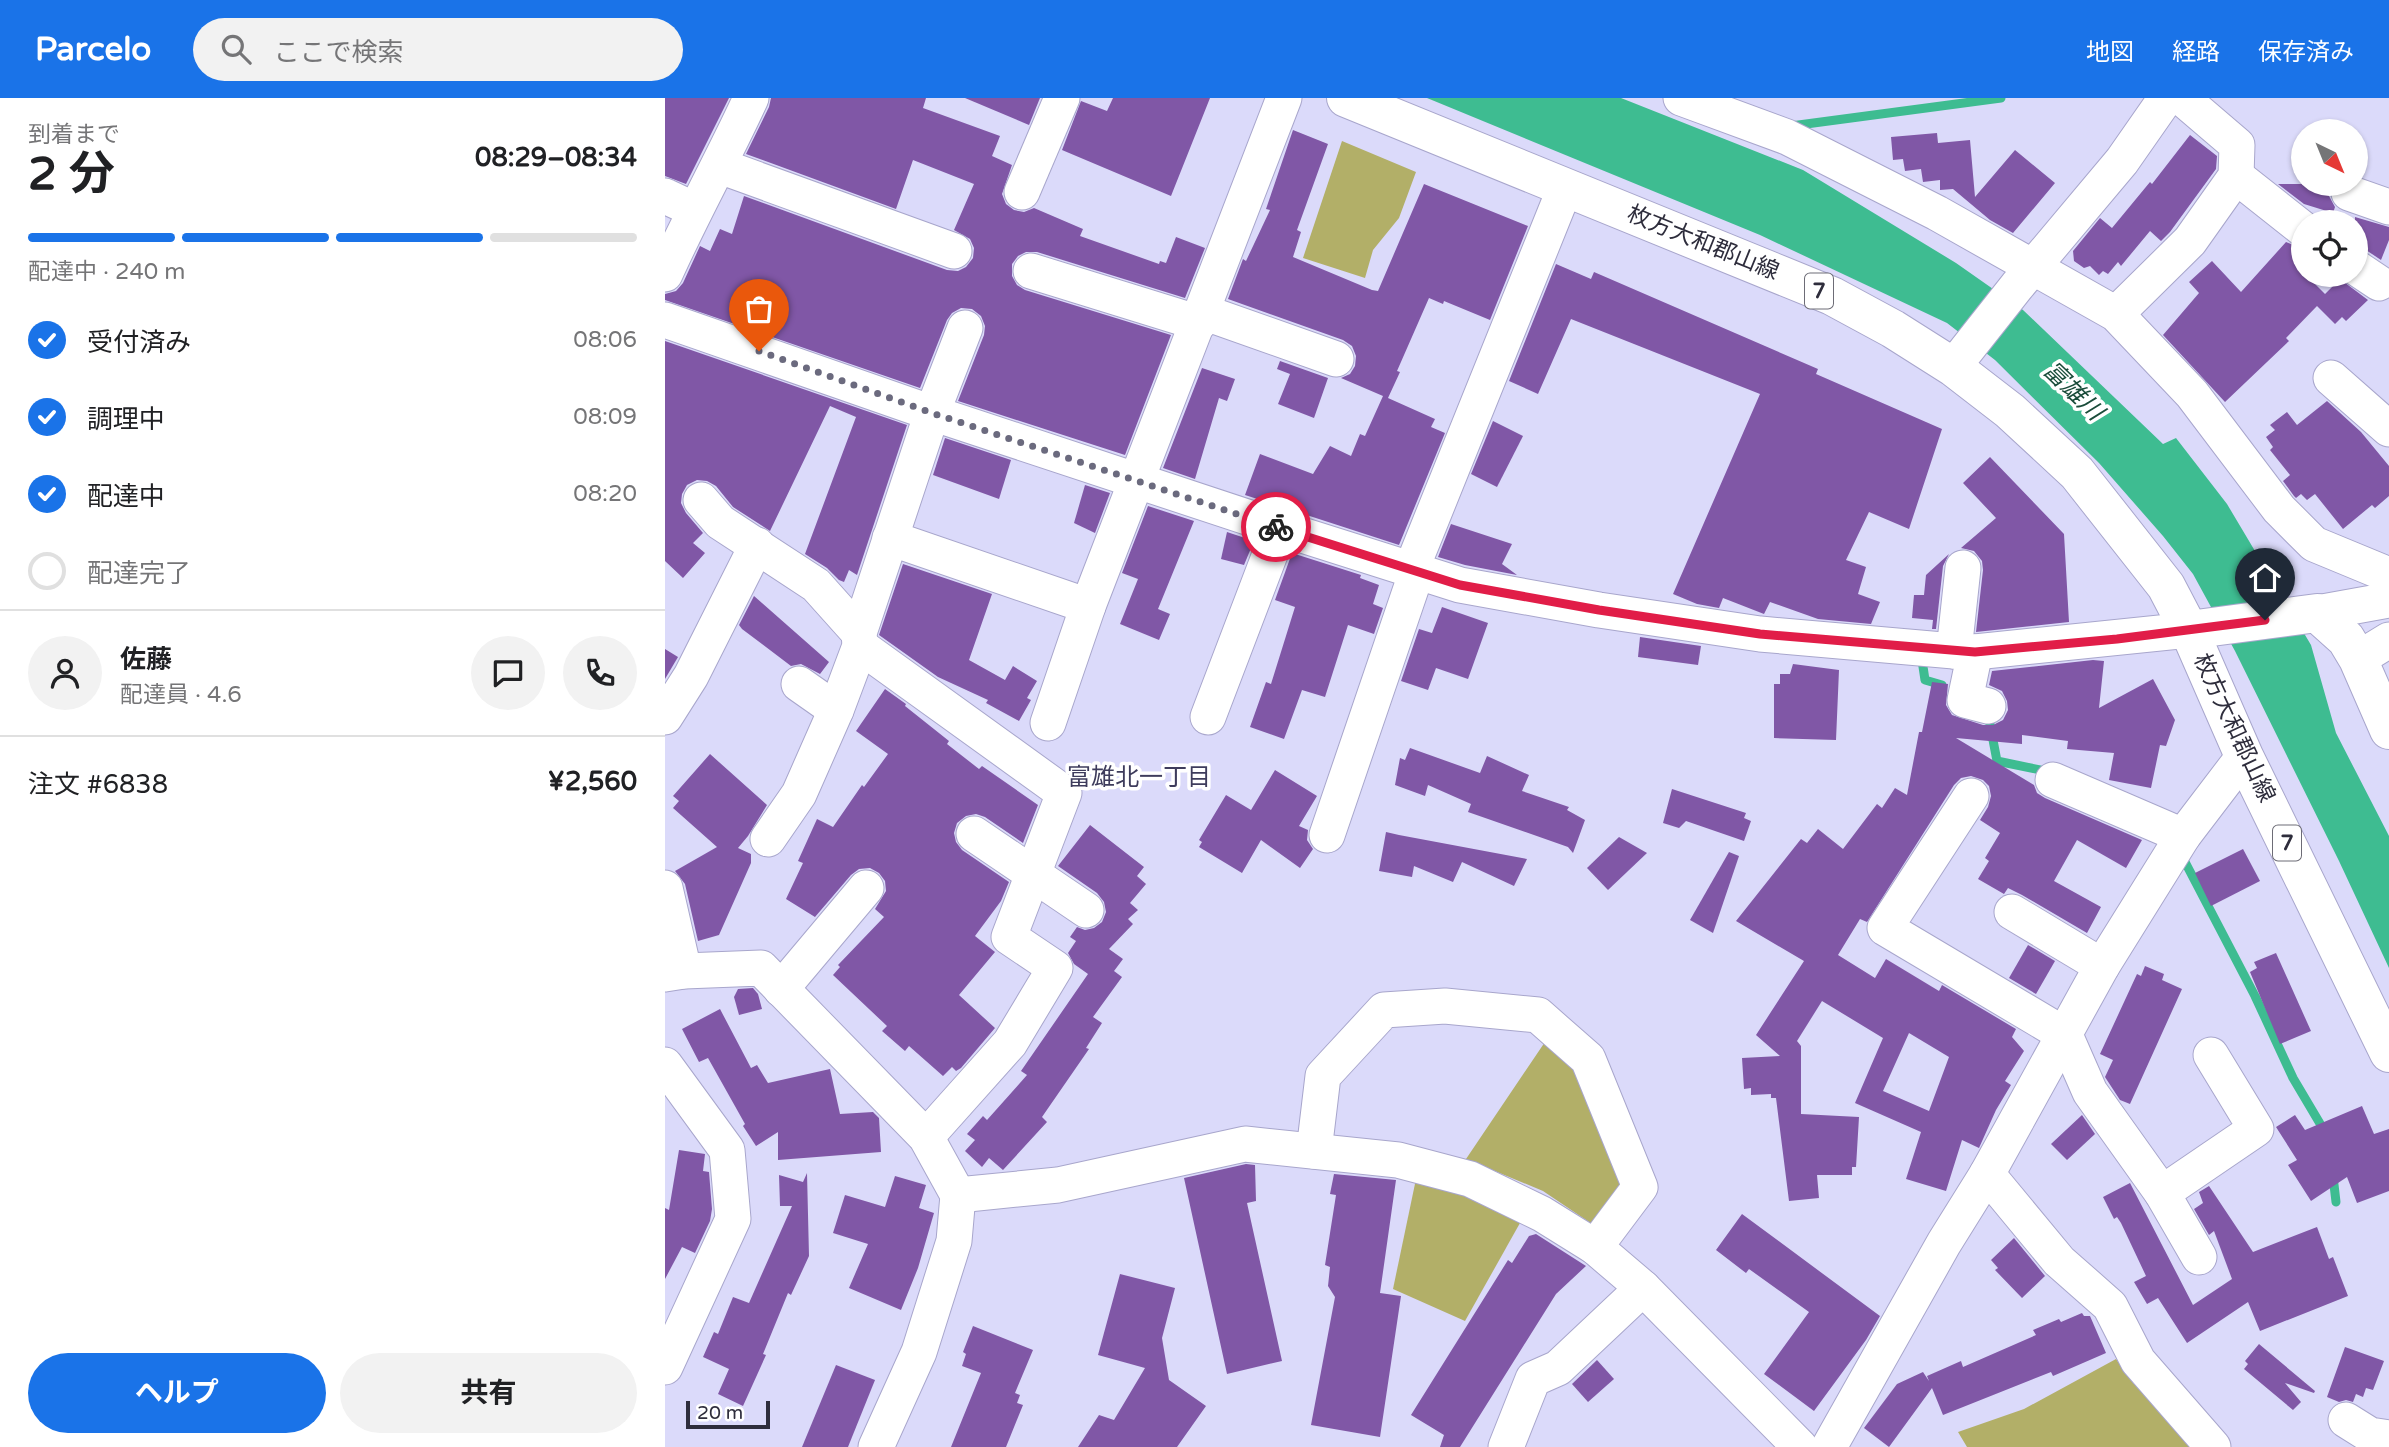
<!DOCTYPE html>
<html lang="ja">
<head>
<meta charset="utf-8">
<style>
	body { margin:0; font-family:"Varela Round","Noto Sans JP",sans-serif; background:#f2f2f2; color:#202124; height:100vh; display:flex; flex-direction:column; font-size:26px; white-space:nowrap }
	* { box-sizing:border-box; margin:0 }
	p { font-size:23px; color:#757577 }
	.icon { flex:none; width:38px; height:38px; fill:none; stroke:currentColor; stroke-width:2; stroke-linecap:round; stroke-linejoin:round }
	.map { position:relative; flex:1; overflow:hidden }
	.details { display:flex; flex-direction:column; background:#fff; width:665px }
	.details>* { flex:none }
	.needle { width:46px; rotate:137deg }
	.fabs { position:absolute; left:1626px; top:21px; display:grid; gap:14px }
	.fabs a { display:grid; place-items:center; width:77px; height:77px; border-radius:50%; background:#fff; box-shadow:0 2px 5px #0004; font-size:35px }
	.scale { position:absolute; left:21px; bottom:18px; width:84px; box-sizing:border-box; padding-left:7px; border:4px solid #2e2d3c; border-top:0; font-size:19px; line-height:24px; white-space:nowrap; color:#2e2d3c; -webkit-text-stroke:5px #fff; paint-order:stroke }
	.pin { position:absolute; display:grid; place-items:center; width:60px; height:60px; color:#fff; margin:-72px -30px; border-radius:50% 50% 50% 0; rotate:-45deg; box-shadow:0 0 7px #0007 }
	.pin .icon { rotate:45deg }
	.courier { position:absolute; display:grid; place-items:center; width:70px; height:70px; margin:-35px; border:5px solid #e11d48; border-radius:50%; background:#fff; color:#222; box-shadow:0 2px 9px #0007 }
	.head em { font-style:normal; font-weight:700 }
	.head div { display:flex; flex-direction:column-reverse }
	.head { display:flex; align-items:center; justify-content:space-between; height:119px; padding:0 28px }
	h1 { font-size:46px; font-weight:700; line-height:52px }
	.bar { display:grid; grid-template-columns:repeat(4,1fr); gap:10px 7px; align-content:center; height:84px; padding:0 28px }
	.bar i { height:9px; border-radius:5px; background:#e0e0e0 }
	.bar .current { background:#1a73e8 }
	.bar p { grid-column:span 4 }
	.line { display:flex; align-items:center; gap:18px; padding:0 28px; border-top:2px solid #e0e0e0 }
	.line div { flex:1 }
	.round { display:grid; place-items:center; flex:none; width:74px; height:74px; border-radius:37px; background:#f2f2f2 }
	ol { padding:0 28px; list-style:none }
	li { display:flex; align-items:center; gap:21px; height:77px }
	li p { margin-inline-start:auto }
	li .icon { padding:7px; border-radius:50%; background:#1a73e8; color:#fff; stroke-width:4 }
	li:last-child { color:#757577 }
	li i { width:38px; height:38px; border:4px solid #e0e0e0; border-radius:50% }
	.button { display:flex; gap:14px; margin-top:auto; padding:14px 28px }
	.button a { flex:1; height:80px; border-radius:42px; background:#1a73e8; color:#fff; font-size:28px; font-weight:700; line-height:80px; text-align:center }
	.button a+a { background:#f2f2f2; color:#202124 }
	header { display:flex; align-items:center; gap:42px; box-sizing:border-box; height:98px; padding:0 35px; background:#1a73e8; color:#fff }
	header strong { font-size:33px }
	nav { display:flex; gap:38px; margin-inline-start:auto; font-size:24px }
	.search { width:490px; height:63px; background:#f2f2f2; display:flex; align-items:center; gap:18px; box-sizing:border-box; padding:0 24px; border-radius:38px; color:#757577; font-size:26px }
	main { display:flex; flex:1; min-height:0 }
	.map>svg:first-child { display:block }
	.green { fill:#b2af68 }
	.water { fill:#3ebc91 }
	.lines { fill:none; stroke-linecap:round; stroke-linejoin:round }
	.stream { stroke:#3ebc91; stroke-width:9 }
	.building { fill:#8057a6; fill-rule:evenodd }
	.minor-casing { stroke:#a8a6cc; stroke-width:37 }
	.major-casing { stroke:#a8a6cc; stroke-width:40 }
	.minor { stroke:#fff; stroke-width:35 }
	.major { stroke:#fff; stroke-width:38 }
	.done { stroke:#6b6a7e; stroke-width:7; stroke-dasharray:0 12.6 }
	.route { stroke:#e11d48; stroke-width:9 }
	.labels { text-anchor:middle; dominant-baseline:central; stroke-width:7; stroke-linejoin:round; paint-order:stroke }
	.shield { fill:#fff; stroke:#6d6c76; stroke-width:2 }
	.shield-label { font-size:21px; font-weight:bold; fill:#2e2d3c }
	.street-label { font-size:23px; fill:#2e2d3c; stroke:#fff }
	.water-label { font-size:24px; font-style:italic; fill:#1a4c3a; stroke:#fff }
	.neighbourhood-label { font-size:24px; fill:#3e3c5c; stroke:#fff }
</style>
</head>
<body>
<header>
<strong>Parcelo</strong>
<div class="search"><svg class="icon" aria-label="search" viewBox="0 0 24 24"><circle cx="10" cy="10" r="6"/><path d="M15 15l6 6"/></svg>ここで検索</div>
<nav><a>地図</a><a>経路</a><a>保存済み</a></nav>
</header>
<main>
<section class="details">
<div class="head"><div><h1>2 分</h1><p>到着まで</p></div><em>08:29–08:34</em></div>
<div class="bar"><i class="current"></i><i class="current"></i><i class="current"></i><i></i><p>配達中 · 240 m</p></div>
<ol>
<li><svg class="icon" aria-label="check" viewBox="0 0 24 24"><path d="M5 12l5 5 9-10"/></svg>受付済み<p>08:06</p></li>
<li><svg class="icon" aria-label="check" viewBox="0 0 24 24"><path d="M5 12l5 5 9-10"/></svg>調理中<p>08:09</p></li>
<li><svg class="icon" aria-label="check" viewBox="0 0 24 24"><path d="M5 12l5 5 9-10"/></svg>配達中<p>08:20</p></li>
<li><i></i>配達完了</li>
</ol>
<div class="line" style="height:126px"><a class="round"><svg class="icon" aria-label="person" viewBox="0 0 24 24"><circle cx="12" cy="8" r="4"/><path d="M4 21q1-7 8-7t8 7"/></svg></a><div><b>佐藤</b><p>配達員 · 4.6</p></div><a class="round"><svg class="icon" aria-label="chat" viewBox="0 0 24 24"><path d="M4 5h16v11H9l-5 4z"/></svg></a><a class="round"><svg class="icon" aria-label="phone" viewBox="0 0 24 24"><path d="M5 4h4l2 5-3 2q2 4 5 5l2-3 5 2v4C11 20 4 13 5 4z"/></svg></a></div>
<div class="line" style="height:91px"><div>注文 #6838</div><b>¥2,560</b></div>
<div class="button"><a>ヘルプ</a><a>共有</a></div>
</section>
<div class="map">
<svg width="1724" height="1349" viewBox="0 0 1724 1349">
	<rect width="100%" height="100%" fill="#dbdafa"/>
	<g class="green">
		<polygon points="677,43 751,74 734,120 708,152 700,180 638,160"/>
		<polygon points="882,941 914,967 959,1087 927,1126 878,1093 801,1061"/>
		<polygon points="751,1081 806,1099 855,1125 800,1223 728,1191"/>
		<polygon points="1451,1261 1469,1286 1540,1349 1302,1349 1293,1334 1359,1311"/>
	</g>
	<polygon class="water" points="762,0 956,0 1138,72 1291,165 1358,212 1498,346 1511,340 1562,406 1646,547 1671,635 1724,738 1724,870 1674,763 1570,553 1528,476 1498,438 1434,365 1330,262 1282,225 1095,137"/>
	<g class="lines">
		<g class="stream">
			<polyline points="1126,28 1336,0"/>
			<polyline points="1253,562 1257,562 1260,582 1277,587"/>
			<polyline points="1324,621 1332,663 1385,674"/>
			<polyline points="1519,762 1590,898 1628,980 1660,1034"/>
			<polyline points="1668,1078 1671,1104"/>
		</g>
	</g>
	<g class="building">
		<polygon points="0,0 64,0 21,86 0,78"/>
		<polygon points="106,0 261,0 258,10 335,38 327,58 347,67 337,96 341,106 349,112 359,114 369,110 418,131 415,138 494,166 495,163 501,165 511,139 540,150 520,200 372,154 361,154 353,158 347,166 347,178 352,187 360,192 506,237 460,357 293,303 319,237 320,228 316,218 307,211 296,210 287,215 282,222 255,290 0,202 0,196 11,193 18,185 35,148 45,153 55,131 67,136 79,98 282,172 293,173 301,169 308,160 309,150 305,141 289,132 309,86 248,62 231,111 81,56 104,9"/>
		<polygon points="300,0 375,0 364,27"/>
		<polygon points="448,0 545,0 506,98 397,52 416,3 442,13"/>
		<polygon points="628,32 663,46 632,132 636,134 628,159 707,192 713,193 759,86 863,128 825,222 779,203 778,206 764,200 732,273 735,274 723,300 770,321 766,329 780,335 734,447 580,397 595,356 648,376 665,348 686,358 695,336 700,338 718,298 676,280 685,276 690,268 691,258 687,248 678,242 563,201 578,161 581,163 605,112 601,111"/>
		<polygon points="1272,35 1273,45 1305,42 1310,99 1350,52 1390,85 1348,135 1325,122 1288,91 1275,92 1275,82 1258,84 1256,71 1240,73 1238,61 1228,62 1226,39"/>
		<polygon points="1525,37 1552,58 1551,71 1505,134 1496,143 1485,133 1456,168 1453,164 1443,176 1438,173 1434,177 1425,168 1419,170 1409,163 1408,153 1435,120 1447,130 1485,84 1487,86"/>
		<polygon points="1613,86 1667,86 1664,98 1670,109 1668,115 1639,106"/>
		<polygon points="1690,119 1724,129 1724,142 1716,162 1701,152 1690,149"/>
		<polygon points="1621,144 1638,151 1638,177 1641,177 1660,196 1675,181 1703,202 1681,223 1677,219 1670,226 1652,208 1621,240 1624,243 1560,304 1498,237 1534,195 1524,184 1547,163 1576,194"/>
		<polygon points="891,166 926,181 929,174 1153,271 1151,276 1277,331 1244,431 1204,414 1181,462 1201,469 1193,496 1215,504 1206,526 1153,521 1105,504 1099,516 1058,500 1054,510 1032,506 1008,496 1095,296 906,221 873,296 844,283"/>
		<polygon points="0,243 242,327 192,477 184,472 179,484 174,482 162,470 140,456 191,319 165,308 105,433 68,409 51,388 42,383 32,382 22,387 17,396 16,405 21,415 38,435 28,445 40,455 18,480 0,463"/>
		<polygon points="615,263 663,280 649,320 613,306 625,276 612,271"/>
		<polygon points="537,270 570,281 562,303 554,300 530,381 498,370"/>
		<polygon points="1662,303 1696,334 1724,368 1724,398 1710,410 1707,407 1678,431 1650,396 1642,402 1636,396 1631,400 1629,398 1618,383 1625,377 1605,352 1608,349 1601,339 1610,332 1605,327 1622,314 1632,327"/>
		<polygon points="828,323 858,338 832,389 806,376"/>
		<polygon points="280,340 346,362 334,401 268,377"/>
		<polygon points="1325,359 1399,436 1404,524 1311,534 1318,472 1317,463 1309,453 1296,450 1331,420 1298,385"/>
		<polygon points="420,387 445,395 430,435 409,425"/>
		<polygon points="483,408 529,423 493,511 505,516 494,542 455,526 473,481 457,475"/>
		<polygon points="786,426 847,446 837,466 852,477 800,467 773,459"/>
		<polygon points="562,434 589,443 579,467 556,461"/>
		<polygon points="627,455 696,477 695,480 714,487 708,506 718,510 709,536 683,527 660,599 637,592 619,641 585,629 601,584 606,586 630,509 610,502"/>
		<polygon points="1284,456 1278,468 1271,531 1267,531 1268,522 1247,520 1249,497 1259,497 1261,477"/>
		<polygon points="238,466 327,496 304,562 340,582 348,568 372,583 362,600 366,602 354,623 321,605 323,602 273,579 214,537"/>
		<polygon points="89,498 164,564 155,576 136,566 126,568 77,531 74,527"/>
		<polygon points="777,509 823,525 803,581 771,570 763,592 736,583 754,531 767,535"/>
		<polygon points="975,539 1036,548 1033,567 973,559"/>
		<polygon points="0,551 13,559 0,581"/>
		<path d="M1428,562L1439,563L1434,610L1488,581L1510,622L1501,648L1495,647L1486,690L1444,682L1449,655L1402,651L1403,643L1357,637V646L1291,640L1369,687L1372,695L1380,700L1477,742L1461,770L1412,742L1389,783L1436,809L1422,835L1357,797L1343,790L1339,796L1313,781L1324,763L1320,760L1335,735L1315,722L1323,709L1326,698L1324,688L1318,682L1306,678L1296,680L1289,687L1202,824L1195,821L1173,857L1210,880L1221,861L1274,893L1277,887L1351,931L1347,939L1359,953L1340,983L1346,987L1331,1012L1314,1050L1297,1042L1281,1093L1241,1081L1256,1034L1190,1005L1218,940L1157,903L1132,943L1136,948V1016L1194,1019L1191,1069H1187V1077H1152L1154,1100L1124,1103L1111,1000H1106V996L1086,997V990L1079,991L1077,960L1115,958L1091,937L1139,863L1071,823L1136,741L1142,745L1153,731L1178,751L1212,706L1217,710L1230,690L1242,697L1254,634H1257L1267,584L1283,586L1281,607L1287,617L1318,627H1328L1338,622L1343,612L1342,603L1337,593L1324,587L1327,573ZM1244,935L1284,959L1264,1013L1218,993Z"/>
		<polygon points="1128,566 1174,572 1171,642 1109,640 1109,586 1115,586 1115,576 1125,576"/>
		<polygon points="220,591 241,606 240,608 284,643 282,646 314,671 317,668 373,707 358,745 320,719 311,716 301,718 292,725 289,735 291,744 297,752 344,784 336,803 310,838 330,854 294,897 330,930 296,970 291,973 287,969 278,978 244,948 240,953 217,933 222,928 168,877 175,869 173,867 219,819 210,811 221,793 220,783 214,775 205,770 194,771 186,777 150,819 121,801 138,765 133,763 152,721 168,729 197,687 199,689 223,656 191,633"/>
		<polygon points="745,650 815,675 822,658 864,677 857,693 904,709 902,712 920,722 908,755 903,749 803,714 806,706 763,687 760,698 730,687 735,660 740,662"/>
		<polygon points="45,656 102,707 83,738 73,750 86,756 86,765 54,837 33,843 20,786 10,773 52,749 8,710 14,703 8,698"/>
		<polygon points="610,672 652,698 634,728 643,732 642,742 648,751 635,770 596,742 577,775 534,749 537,744 534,742 561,697 586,712"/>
		<polygon points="1007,691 1081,715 1079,720 1086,723 1079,743 1021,723 1014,730 998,725"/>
		<polygon points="425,727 479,769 472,778 481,786 465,805 473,812 463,821 468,826 444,851 458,861 449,873 457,879 428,919 437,925 421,950 424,951 377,1019 382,1024 338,1072 324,1060 317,1069 300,1053 310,1042 302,1036 318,1018 322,1022 362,977 356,973 423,876 409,866 403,855 411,843 405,839 412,829 420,832 429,830 437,824 441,814 439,804 432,795 393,768"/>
		<polygon points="721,734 734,737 862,761 849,788 797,764 788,784 749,768 747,779 714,773"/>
		<polygon points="954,739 982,755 943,792 922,770"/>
		<polygon points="1578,751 1595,783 1546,808 1530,775"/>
		<polygon points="1064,754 1074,758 1048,835 1025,822"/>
		<polygon points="1363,847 1390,863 1371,896 1344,880"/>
		<polygon points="1611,855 1646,933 1615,946 1585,874 1592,870 1589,864"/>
		<polygon points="1480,868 1499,876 1497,882 1517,891 1465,1006 1455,1002 1440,979 1448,962 1435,956 1472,876 1476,878"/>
		<polygon points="88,890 93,896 97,911 74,917 69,899 73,891"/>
		<polygon points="55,911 86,970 92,967 103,985 165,971 175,1016 208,1014 214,1020 216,1054 113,1062 113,1034 91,1048 78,1028 80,1026 43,960 34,964 17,931"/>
		<polygon points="1697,1008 1709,1036 1724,1031 1724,1093 1692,1105 1682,1079 1646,1103 1623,1067 1632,1062 1611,1029 1630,1017 1640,1032"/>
		<polygon points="1417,1017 1430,1036 1402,1062 1386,1046"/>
		<polygon points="14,1052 40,1056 38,1073 44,1074 47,1111 45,1123 30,1155 17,1149 0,1181 0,1110 4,1112"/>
		<polygon points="581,1066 590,1067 591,1103 582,1105 617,1263 562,1276 519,1080"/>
		<polygon points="142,1075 144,1158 126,1197 123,1195 98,1256 101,1257 78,1308 53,1296 64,1271 38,1259 49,1234 53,1236 68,1199 84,1205 127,1108 115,1108 114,1077 138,1084"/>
		<polygon points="669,1076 731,1082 715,1195 736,1198 715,1339 646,1327 670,1199 663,1188 665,1169 660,1167 671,1097 665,1096"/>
		<polygon points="230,1078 261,1087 254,1110 269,1115 253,1170 236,1212 184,1190 203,1146 168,1135 180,1097 220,1109"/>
		<polygon points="1465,1085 1528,1207 1567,1181 1549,1133 1544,1137 1529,1111 1538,1105 1534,1094 1544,1088 1588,1154 1652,1129 1664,1161 1668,1159 1683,1198 1595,1233 1583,1204 1522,1245 1493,1200 1482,1206 1469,1184 1481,1178 1456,1125 1452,1119 1449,1121 1438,1099"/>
		<polygon points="1077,1116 1215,1218 1201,1242 1149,1313 1099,1276 1144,1214 1084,1171 1081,1175 1051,1152"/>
		<polygon points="871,1136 921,1168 891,1196 795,1349 775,1349 779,1337 746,1317 843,1162 847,1165 864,1138"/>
		<polygon points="1349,1140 1380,1178 1357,1200 1330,1172 1333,1170 1326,1162"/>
		<polygon points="455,1176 510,1190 497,1240 504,1282 541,1308 512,1349 413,1349 434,1317 449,1322 480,1270 433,1257"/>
		<polygon points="1417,1215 1419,1218 1425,1218 1441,1255 1388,1278 1386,1274 1278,1317 1267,1290 1224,1349 1199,1330 1232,1286 1258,1274 1264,1283 1262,1278 1296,1263 1298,1269 1371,1237 1368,1232 1394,1221 1396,1224"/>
		<polygon points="308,1228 368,1252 350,1295 355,1297 352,1305 358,1307 341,1349 286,1349 316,1275 297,1268 301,1256 298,1254"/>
		<polygon points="1594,1246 1650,1293 1649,1295 1620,1285 1636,1304 1628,1312 1579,1271 1583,1266 1580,1263"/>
		<polygon points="1680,1249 1719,1263 1708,1292 1701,1290 1698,1299 1691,1296 1688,1304 1681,1302 1674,1304 1662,1299"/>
		<polygon points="932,1262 949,1281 923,1304 907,1286"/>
		<polygon points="171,1267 210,1282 183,1349 137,1349"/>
	</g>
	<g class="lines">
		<defs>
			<g id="minor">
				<polyline points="1016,0 1122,39 1272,115 1451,216 1527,296 1614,411 1649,446 1724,477"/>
				<polyline points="55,68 289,153"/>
				<polyline points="1571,78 1638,131"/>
				<polyline points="357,94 397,0"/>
				<polyline points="1684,95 1724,109"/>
				<polyline points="0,98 30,112"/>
				<polyline points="1690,169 1714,185"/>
				<polyline points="366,173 534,225"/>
				<path d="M0,176C27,116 59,59 86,0"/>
				<polyline points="538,214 671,261"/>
				<polyline points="1451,216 1525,143 1571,78 1572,47 1517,0"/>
				<polyline points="0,222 267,315 615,430 795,487 934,512 1095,536 1289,553 1310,554 1524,532"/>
				<polyline points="1288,269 1352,188 1457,63 1501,0"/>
				<polyline points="1666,280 1724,331"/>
				<polyline points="36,402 55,424 151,487 194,535"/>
				<polyline points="225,440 423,508"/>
				<polyline points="746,472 900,90"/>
				<polyline points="1652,515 1724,502"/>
				<polyline points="195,548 399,695 344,839 390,870 345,945 261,1039"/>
				<polyline points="1289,553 1298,470"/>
				<polyline points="1310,554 1300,602 1323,608"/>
				<polyline points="1693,561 1724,542"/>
				<polyline points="134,586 171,612"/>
				<polyline points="0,619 26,578 92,447"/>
				<polyline points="543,619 615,430"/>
				<polyline points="383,625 423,508 619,0"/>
				<polyline points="1388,682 1518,738"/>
				<polyline points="1306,698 1220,830 1400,937 1425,994 1497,1095 1534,1159"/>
				<polyline points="309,736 421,812"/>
				<polyline points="662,737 752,473"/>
				<polyline points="103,741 134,696 171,612 195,548 194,535 267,315 300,230"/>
				<polyline points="0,790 19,873"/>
				<polyline points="1347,814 1437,868"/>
				<polyline points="0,876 19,873 96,870 261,1039 293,1097 289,1143 254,1254 211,1349"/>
				<polyline points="116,891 201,790"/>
				<polyline points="0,967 62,1052 68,1121 0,1269"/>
				<polyline points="649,1053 658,978 719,912 780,908 873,917 923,961 975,1089 930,1149"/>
				<polyline points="1322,1076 1394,1163 1445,1208 1473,1263 1548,1349"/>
				<polyline points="1497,1095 1591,1031 1546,957"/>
				<polyline points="293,1097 393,1087 580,1046 733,1062 805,1081 877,1116 930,1149 978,1190 1135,1349"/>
				<polyline points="1681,1322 1705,1337 1724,1340"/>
				<polyline points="841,1349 868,1281 893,1270 978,1190"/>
				<polyline points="1164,1349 1279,1145 1322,1076 1437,868 1518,738 1579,658"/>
			</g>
			<g id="major">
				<polyline points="681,0 1167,198 1228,231 1288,269 1345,313 1412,375 1501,488 1524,532 1579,658 1724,955"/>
				<polyline points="1524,532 1652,515 1681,541 1693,561 1724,632"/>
			</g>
		</defs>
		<use href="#minor" class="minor-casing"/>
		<use href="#major" class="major-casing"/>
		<use href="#minor" class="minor"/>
		<use href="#major" class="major"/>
	</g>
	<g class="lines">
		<polyline class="done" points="94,253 267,315 611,429"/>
		<polyline class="route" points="611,429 795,487 934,512 1095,536 1310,554 1452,541 1600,522"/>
	</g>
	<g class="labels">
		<g class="shield">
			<rect x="1140" y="175.5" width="28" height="35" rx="5"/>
			<rect x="1608" y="727.5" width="28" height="35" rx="5"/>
		</g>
		<g class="shield-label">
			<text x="1154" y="193">7</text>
			<text x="1622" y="745">7</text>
		</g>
		<g class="street-label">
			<text transform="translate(1038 145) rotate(22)">枚方大和郡山線</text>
			<text transform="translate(1569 630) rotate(65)">枚方大和郡山線</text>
		</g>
		<g class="water-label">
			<text transform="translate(1408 293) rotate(44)">富雄川</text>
		</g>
		<g class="neighbourhood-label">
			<text x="474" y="679">富雄北一丁目</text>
		</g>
	</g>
</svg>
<div class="fabs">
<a><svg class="needle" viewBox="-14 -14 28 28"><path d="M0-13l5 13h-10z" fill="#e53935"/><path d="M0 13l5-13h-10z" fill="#757577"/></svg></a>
<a><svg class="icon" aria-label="locate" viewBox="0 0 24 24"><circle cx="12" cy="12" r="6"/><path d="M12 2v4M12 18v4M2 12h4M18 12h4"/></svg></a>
</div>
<div class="scale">20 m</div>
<div class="pin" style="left:94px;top:253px;background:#ea580c"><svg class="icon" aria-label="bag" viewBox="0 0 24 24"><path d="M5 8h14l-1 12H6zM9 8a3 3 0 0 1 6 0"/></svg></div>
<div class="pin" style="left:1600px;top:522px;background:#1f2937"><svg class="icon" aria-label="home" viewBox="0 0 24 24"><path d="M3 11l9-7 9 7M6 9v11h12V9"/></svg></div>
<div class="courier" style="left:611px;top:429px"><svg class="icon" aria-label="bike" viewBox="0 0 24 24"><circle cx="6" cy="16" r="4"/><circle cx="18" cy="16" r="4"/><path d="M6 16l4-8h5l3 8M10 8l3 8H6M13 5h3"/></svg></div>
</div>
</main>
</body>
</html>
